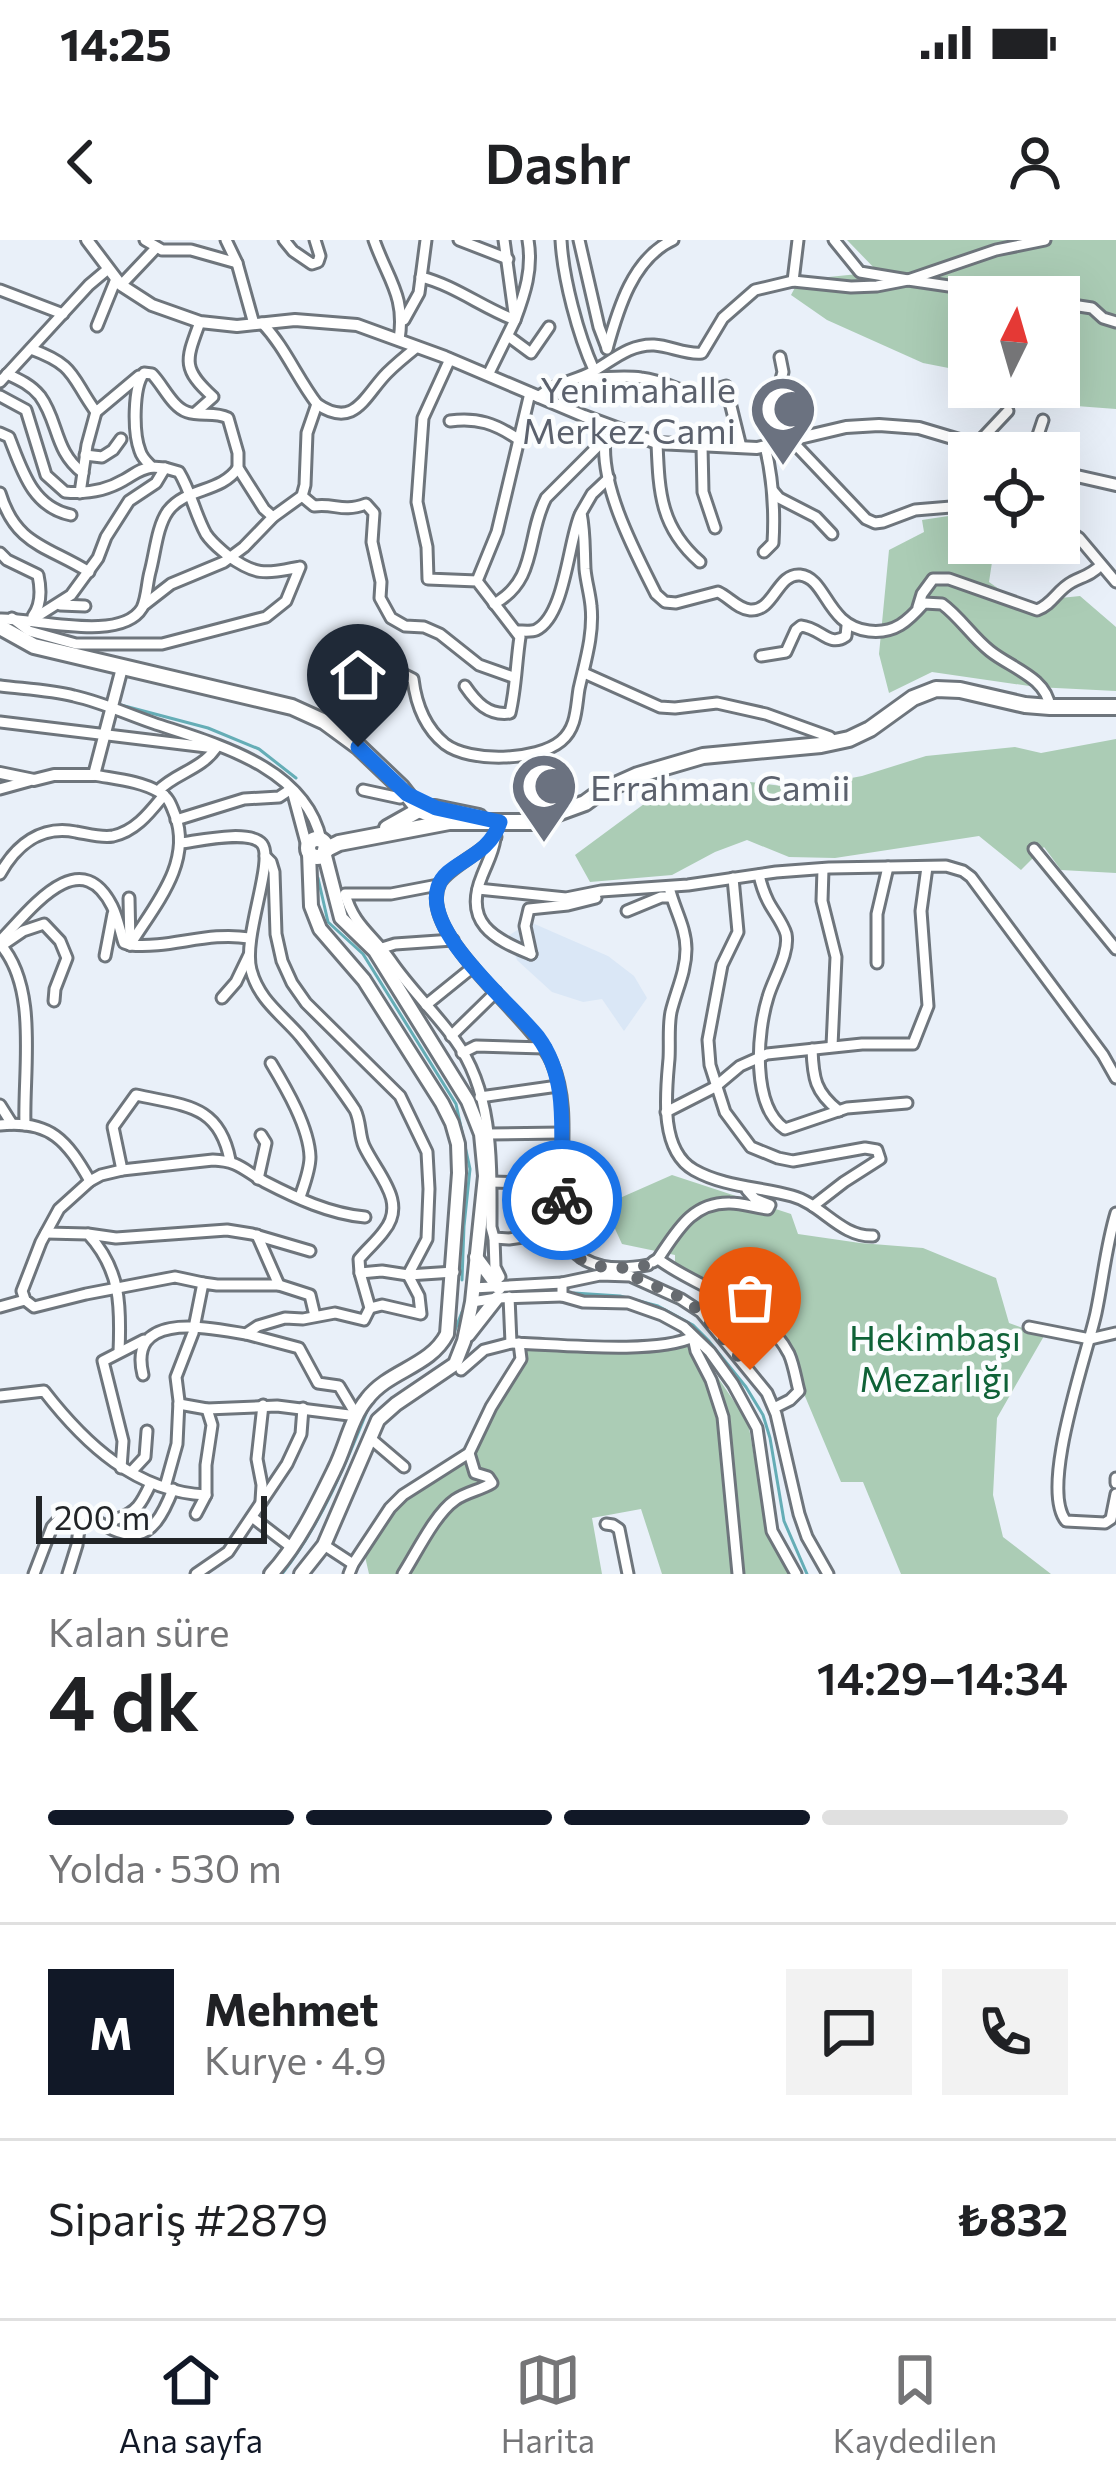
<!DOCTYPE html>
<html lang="tr">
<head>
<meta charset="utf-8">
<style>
	body { margin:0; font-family:Commissioner,sans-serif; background:#f2f2f2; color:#202124; height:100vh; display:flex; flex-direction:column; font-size:45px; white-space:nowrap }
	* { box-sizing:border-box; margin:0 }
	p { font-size:39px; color:#757577 }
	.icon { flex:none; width:66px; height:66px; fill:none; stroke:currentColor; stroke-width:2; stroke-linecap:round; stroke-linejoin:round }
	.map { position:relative; height:1334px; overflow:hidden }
	.panel { display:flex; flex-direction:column; background:#fff; flex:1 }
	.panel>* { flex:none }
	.needle { width:78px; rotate:5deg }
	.controls { position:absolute; left:948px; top:36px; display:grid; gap:24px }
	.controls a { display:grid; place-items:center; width:132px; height:132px; border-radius:0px; background:#fff; box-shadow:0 12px 48px #0002; font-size:60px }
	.scale { position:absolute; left:36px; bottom:30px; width:231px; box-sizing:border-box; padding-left:12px; border:6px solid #212427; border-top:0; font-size:33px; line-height:42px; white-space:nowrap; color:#212427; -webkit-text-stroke:9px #fbfdfe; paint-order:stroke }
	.pin { position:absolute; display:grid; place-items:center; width:102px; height:102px; color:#fff; margin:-123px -51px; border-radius:50% 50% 50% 0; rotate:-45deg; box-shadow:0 0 12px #0007 }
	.pin .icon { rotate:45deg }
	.courier { position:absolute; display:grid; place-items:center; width:120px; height:120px; margin:-60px; border:9px solid #1a73e8; border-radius:50%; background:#fff; color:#222; box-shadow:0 3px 15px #0007 }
	.overview em { font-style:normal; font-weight:600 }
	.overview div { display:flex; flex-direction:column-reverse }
	.overview { display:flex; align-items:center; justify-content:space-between; height:204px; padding:0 48px }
	h1 { font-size:78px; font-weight:600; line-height:90px }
	.bar { display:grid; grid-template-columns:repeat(4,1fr); gap:18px 12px; align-content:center; height:144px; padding:0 48px }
	.bar i { height:15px; border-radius:9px; background:#e0e0e0 }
	.bar .current { background:#111827 }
	.bar p { grid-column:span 4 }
	.line { display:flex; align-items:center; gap:30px; padding:0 48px; border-top:3px solid #e0e0e0 }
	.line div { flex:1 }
	.round { display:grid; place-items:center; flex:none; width:126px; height:126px; border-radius:0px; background:#f2f2f2 }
	.status { display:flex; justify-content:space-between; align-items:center; height:84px; padding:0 60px; background:#fff; direction:ltr }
	.status svg { height:33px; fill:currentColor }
	header { display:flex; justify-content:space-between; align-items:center; height:156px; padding:0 48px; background:#fff; font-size:54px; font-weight:600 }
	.tabs { display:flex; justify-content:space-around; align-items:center; height:168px; border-top:3px solid #e0e0e0; background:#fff; font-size:33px; color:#757577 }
	.tabs a { display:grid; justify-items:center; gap:6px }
	.tabs .current { color:#111827 }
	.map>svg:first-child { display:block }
	.built { fill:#dae7f6 }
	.green { fill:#abccb5 }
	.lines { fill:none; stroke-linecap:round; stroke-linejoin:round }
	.stream { stroke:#65adb6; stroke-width:3 }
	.minor-casing { stroke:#6e757c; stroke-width:15 }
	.tertiary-casing { stroke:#6e757c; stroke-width:16 }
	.secondary-casing { stroke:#6e757c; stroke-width:18 }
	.primary-casing { stroke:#6e757c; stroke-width:20 }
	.minor { stroke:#fff; stroke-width:9 }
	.tertiary { stroke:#fff; stroke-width:10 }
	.secondary { stroke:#fff; stroke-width:12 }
	.primary { stroke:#fff; stroke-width:14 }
	.done { stroke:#676b70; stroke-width:12; stroke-dasharray:0 21.6 }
	.route { stroke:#1a73e8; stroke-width:15 }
	.labels { text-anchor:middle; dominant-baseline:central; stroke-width:9; stroke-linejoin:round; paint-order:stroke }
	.worship-label { font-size:36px; fill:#5b616d; stroke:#fbfdfe; text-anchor:end }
	.park-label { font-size:36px; fill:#0f6237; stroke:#fbfdfe }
</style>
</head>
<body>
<div class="status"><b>14:25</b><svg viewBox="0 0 49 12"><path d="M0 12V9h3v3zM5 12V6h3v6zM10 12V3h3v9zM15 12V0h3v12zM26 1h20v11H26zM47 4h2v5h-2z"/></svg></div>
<header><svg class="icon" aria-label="back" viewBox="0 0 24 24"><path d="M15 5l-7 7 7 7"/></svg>Dashr<svg class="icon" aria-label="person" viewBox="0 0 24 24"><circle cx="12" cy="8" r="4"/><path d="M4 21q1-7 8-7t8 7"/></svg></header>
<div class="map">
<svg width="1116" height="1334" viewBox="0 0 1116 1334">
	<rect width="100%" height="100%" fill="#e9f0f9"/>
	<polygon class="built" points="530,682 608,716 634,736 647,758 624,791 602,759 583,762 552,752 517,720 508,696"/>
	<g class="green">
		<polygon points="847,0 1116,0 1116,169 1063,165 1030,147 1059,147 1059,57 969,57 969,132 923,123 827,80 791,55 799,40 878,32"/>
		<polygon points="955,275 969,287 969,303 987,303 994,309 989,342 1006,354 1037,368 1051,359 1080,356 1116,387 1116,451 1036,447 932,432 889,453 879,414 889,310 924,292 922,280"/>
		<polygon points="1116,499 1116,633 1061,630 1044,607 1021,630 979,596 835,618 789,617 747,600 715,612 672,635 590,642 575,615 644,564 743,541 798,548 862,536 926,516 1015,507 1041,513"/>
		<polygon points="672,935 791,974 798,994 860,1003 923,1008 996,1038 1009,1083 1044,1096 997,1178 993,1255 1003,1297 1051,1334 901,1334 863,1242 841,1242 778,1092 725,1049 675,1026 675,1015 622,1004 604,965"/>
		<polygon points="687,1105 702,1114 748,1182 765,1280 790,1334 662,1334 641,1269 592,1278 602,1334 369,1334 364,1312 403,1252 463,1223 526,1111"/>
	</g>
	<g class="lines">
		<g class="stream">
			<polyline points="0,440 19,444"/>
			<polyline points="117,464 208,488 259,509 296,538"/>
			<polyline points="318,638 328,682 363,714 456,864 470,929 464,986 462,1040"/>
			<polyline points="574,1053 620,1056 658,1066 693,1085 708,1100 746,1147 763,1175 770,1198 784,1281 807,1334"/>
			<polyline points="446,1105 452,1098 462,1072"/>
			<polyline points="425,1125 440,1112"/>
			<polyline points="375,1159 391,1145"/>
			<path d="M282,1334C321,1284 346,1224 369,1166"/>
		</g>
		<defs>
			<g id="minor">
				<polyline points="145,0 162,10 191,10 237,23"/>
				<polyline points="226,0 237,23 254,84"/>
				<polyline points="284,0 293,11 312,24 318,22 320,16 315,0"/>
				<path d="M374,0C388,40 406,56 399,100"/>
				<polyline points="459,0 508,19"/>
				<path d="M561,0C563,38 578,95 594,130"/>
				<polyline points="579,0 599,87 607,108"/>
				<polyline points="834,0 860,32 908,40 996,10 1045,0"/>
				<path d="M421,37C454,45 483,68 515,80C525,53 533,29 528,0"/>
				<polyline points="793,41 798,0"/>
				<polyline points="121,45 156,8"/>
				<polyline points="0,50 63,74"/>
				<polyline points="1059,63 1092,68 1103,78 1116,82"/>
				<polyline points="404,80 419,53 426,0"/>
				<path d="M262,83C285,107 297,138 317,164"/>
				<polyline points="97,86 116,39"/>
				<polyline points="508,96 531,113 549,87"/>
				<path d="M31,109C77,126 70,136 96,172L139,136"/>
				<path d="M607,109C618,69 633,18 673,0"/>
				<polyline points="780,117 783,132 778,150 791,200 866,279 875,283 883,282 915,270 963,266 969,271"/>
				<path d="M450,119L423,178L417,262L427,307L428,339L477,341L520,397C516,423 516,448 510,473C488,476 476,462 465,446"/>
				<path d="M7,134C20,140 31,145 40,156C59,182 54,211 83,233"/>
				<polyline points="488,135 515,80 504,0"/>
				<path d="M582,138C602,139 622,135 641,138C681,143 679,162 726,146L741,207"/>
				<polyline points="0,142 89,45 108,29"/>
				<path d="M0,156L26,170L46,235L65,252C86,254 107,250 124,240C135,234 139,229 152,227"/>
				<path d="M538,157C554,144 574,141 592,132C612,121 629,104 654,105C671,106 686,115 702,113L723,78L755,50L793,41L851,47L877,46L908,40L1024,57"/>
				<path d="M317,164C355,190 365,155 387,133C396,124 407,115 417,107"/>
				<path d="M195,173L213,157C181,128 186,120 200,82"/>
				<path d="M450,181C477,177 496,184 518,199"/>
				<path d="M0,193L9,197C22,230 32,267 71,275"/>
				<path d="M605,199C600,247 635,312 656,354L665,362L676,363L718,352C729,357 738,369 750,370C774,372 777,333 800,335C827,338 826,386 869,391C895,394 908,381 924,363L942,364C960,377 972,397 990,411C1011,428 1046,437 1050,467"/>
				<path d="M657,203C659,252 660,287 700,322"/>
				<polyline points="977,204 1008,171"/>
				<polyline points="702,206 703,252 715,288"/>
				<polyline points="1032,213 1043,180"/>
				<polyline points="85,215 102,217 113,210 121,199"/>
				<polyline points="773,251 779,258 816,277 832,294"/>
				<path d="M0,253C16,306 48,306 89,332"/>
				<polyline points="80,253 87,205 96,172"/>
				<path d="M302,256L314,266C336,263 341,273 366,264L374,273L372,302L381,342L380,358L391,378L405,386L424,387L440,394L479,425L513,437"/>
				<polyline points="963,266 969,202"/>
				<polyline points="1059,294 1073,294 1079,298 1116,342"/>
				<path d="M764,312L773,303C775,270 773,239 765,206"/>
				<path d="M0,313L7,320L38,335C41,349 42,364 33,376"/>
				<polyline points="477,341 497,292 530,153"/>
				<path d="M494,364C538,340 526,296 546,258L603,201"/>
				<polyline points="60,365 85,366"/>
				<polyline points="144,365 171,344 224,322 244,307 273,277 302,256 305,245 307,193 317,164"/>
				<path d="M918,367L922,354L933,339H949L1037,370C1053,364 1057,350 1072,342C1084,336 1091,335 1101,325"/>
				<path d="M12,378L29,391L76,404H162L266,377L286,361L300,327C264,334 256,336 227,315C219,308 212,303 206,294C195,274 191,252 179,232L165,228L152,227C147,222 142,218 140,211C133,193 133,147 144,133L152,134C163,145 172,167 187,172C201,177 214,171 228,178L238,213V228L264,269L273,277"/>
				<path d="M0,379C34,378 121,403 142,368C147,358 147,343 150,332C155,314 157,286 168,271C186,247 221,253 238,228"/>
				<polyline points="30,381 71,355 98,318 106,297 129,261 156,243 165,228"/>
				<path d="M518,391C523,391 532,392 536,390C565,376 568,303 580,275"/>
				<path d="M761,416L786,412L796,390L801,386C821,388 829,408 846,396L847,386"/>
				<polyline points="584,433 660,467 675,468 717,463 766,474 830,497"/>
				<path d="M403,434L413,439C416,464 424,487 445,504C470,523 537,521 561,501C577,488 576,467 579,449C585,422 594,394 591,366C590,354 586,341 585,329C584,309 585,293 581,273L592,254L609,238"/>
				<path d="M0,446C24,449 50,450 74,456C101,462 127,474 153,483C215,504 305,526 321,600"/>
				<polyline points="0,482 215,508"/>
				<path d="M94,535C115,539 141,541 159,552C169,557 171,565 175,575C193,623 154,666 130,705"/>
				<polyline points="0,549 29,541"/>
				<polyline points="363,550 400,558 407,554"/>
				<path d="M158,551C175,533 201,530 216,508"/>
				<polyline points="293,554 308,610"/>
				<polyline points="176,580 244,559 279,557 291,549"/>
				<path d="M496,597C482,612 447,629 440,643C414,693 533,777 552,823C568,859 562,903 562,941C562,960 564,978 564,996C579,1030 616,1031 648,1025"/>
				<path d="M495,599C493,613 487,623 482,636C463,682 493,699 531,714"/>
				<polyline points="1034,609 1116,709"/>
				<polyline points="265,616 271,622 274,632 276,694 282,721 292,743 306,763 400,856 427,912 429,949 427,999 408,1035"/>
				<polyline points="823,629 822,661 836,717 832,806"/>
				<path d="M0,634C16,605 41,585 76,592C88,594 101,598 113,596C136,591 150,572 164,555"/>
				<path d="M759,635C761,644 764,653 768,661C773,671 783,683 786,694C790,713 773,739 768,757C757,792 751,866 785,889L847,868L907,863"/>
				<polyline points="733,638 738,692 722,725 708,800 710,825 725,872 751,907 778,918 793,921 865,908 877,910 880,919 844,942 813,966"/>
				<path d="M438,645L391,654H345C354,686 372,694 391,721C410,749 435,772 455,800C494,853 491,924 491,987L494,998L509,999L564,991"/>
				<path d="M669,647C674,669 686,687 686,709C686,732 676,751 671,772C668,787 670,804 669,819C666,852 659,910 694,930C724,947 760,947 792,956C822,964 840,997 873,996"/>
				<polyline points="478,649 566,658 601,651 688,645 776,632 829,628 946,626 963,631 971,637 1103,815 1116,838"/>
				<polyline points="129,658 130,705"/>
				<polyline points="627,671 661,657 671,657"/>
				<path d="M0,701C28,673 79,601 112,666C118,678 120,691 124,703L130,705C170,709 208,691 249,698"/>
				<path d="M0,704C39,748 23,830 25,885"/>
				<polyline points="4,704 23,691 44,684 60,701 67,718 55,749 54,761"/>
				<polyline points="382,708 395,704 453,700"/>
				<polyline points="531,714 525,686 529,669 568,665 596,658"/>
				<polyline points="105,716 113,674"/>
				<polyline points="877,723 877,674 888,627"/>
				<polyline points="222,758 236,742 249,715"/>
				<polyline points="426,765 473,727"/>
				<polyline points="451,796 496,752"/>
				<path d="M812,809C813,838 815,852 839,871"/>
				<polyline points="462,813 476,806 545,808"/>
				<path d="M271,823C286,848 309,887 310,917C310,930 304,945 300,957"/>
				<polyline points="480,857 558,846"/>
				<polyline points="0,865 12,884"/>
				<polyline points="666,872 715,847 740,826 767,814 862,804 913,804 928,766 921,671 927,627"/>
				<path d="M0,885C51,880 67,901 90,941"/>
				<polyline points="489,894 562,893"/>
				<path d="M122,930L113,887L136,855C185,866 219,864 230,920"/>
				<polyline points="258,939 266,903 261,895"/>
				<polyline points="491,942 562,944"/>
				<path d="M1116,973C1106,1006 1103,1040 1096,1073C1087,1115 1039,1248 1066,1281L1105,1283L1111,1279L1116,1254"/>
				<path d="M46,993L88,994C121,1030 121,1066 119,1112"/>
				<polyline points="88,994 116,998 227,990 252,994 310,1011"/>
				<polyline points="257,995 279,1045"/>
				<polyline points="494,998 495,1027 500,1037"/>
				<path d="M658,1019C701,1051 762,1062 789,1114C794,1125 796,1140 799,1151L790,1160L774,1168"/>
				<path d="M653,1022L658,1019C677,991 692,962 730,963C743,963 756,968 768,969L770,965L755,959L747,950"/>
				<polyline points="360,1033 382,1031 408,1035 454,1032"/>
				<path d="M203,1043L175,1037L86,1054L34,1067L25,1060L22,1051L41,1002L59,969L90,941L101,935L122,930L213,920C240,921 244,931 265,942C296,958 330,974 365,977"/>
				<polyline points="562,1043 562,1056 583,1062 628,1063 662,1075 684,1087 710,1112 733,1144 757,1188 772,1291 796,1334"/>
				<polyline points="473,1048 562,1043 600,1035 630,1036 681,1059 701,1072 767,1153 776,1174 799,1274 807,1297 828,1334"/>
				<path d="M509,1057L511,1103C555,1104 655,1115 693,1097L696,1111L711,1140L723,1177L738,1334"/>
				<polyline points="472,1062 497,1058 562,1056"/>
				<polyline points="0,1067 25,1060"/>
				<polyline points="370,1068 382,1065 421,1074 419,1056 408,1035"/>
				<polyline points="1029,1087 1090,1099 1116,1093"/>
				<polyline points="246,1094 299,1108 318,1143 339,1146 357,1176"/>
				<polyline points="461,1130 484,1110 511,1103"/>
				<path d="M143,1135C127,1070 209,1088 246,1094L258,1086L285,1078L303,1079L335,1073L364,1080L370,1068L360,1033L359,1019C367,1009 377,1001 384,991C408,962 377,934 364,906C359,895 361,882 355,870C338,844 319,820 300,796C281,774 259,760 251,730C242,697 275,621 262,604C250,589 198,601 181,603"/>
				<path d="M0,1156L44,1151C85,1204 136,1252 206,1255"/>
				<polyline points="179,1164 207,1169 277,1166 357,1176"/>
				<polyline points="370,1198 404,1227"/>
				<polyline points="121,1228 123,1201 103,1121 144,1100"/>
				<polyline points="131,1232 145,1217 147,1191"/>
				<polyline points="1116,1238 1116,1243"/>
				<polyline points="165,1247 177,1204 179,1161 176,1137 193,1093 203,1043 217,1045 279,1045 310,1055 315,1076"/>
				<polyline points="261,1261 262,1245 257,1219 263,1165"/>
				<polyline points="196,1274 206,1255 206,1225 212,1185 207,1169"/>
				<polyline points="252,1277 291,1307"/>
				<path d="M117,1279C138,1272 142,1262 151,1243"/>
				<polyline points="606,1284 613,1285 619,1289 628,1334"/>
				<polyline points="324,1305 353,1324"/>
				<path d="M34,1334L52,1287L61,1277L81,1272C130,1302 150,1309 173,1249"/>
				<polyline points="68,1334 77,1305 81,1272"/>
				<polyline points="196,1334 228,1312 287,1224 301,1194 303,1168"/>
				<polyline points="349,1334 353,1324 390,1268 403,1255 469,1213 491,1167 521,1119 519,1103"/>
				<path d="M403,1334C417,1312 435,1274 455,1260C466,1252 481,1250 492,1243L488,1237L475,1233L469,1213"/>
			</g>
			<g id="tertiary">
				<polyline points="87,0 121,45 152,65 200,82 237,86 295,80 357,85 445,117 584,176 657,203 757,208 846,187 879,185 919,188 1003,213"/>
				<polyline points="1059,232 1116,245"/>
				<polyline points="0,533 34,540 54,535 94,535 122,428"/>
			</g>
			<g id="secondary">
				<polyline points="476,1017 499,1048"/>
				<polyline points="468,1095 497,1058"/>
				<path d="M271,1334C298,1305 318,1263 335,1228C346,1206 351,1178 367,1159C389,1130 430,1127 447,1094L459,933L458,904L452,883L442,863L364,740L320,689L311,666L309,613"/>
				<polyline points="301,1334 324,1305 378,1180 396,1164 455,1124 464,1101 472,1062 485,936 481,894 468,861 375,711 341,678 324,612"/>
			</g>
			<g id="primary">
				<polyline points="0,387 34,406 292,467 325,482 359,507 401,547 419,570 444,580"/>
				<polyline points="387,588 419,570 435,568 479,577"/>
				<circle cx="317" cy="608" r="9"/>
				<polyline points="325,610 339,603 449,582 533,582 585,563 600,552 638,535 703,516 821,505 849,499 870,489 913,458 936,449 960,450 1025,465 1050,467 1116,467"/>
			</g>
		</defs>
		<use href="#minor" class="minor-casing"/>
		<use href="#tertiary" class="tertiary-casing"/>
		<use href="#secondary" class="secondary-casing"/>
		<use href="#primary" class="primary-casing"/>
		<use href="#minor" class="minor"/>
		<use href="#tertiary" class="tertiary"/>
		<use href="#secondary" class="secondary"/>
		<use href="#primary" class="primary"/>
	</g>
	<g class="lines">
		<path class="done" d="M562,960C563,973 562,989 566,1001C578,1032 621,1030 648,1025L637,1038L682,1058L701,1072L750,1130"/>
		<path class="route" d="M358,507L407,554L436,568L500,582C488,620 446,621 438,647C423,693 512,764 538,797C573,844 558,906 562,960"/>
	</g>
	<defs>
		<symbol id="mosque-pin" viewBox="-11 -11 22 30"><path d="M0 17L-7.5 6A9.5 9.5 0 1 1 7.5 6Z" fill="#6b7280" stroke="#fbfdfe"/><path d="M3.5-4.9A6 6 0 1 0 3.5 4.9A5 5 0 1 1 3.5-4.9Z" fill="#fff"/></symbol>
	</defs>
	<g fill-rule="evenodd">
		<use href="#mosque-pin" x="745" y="131" width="76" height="104"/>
		<use href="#mosque-pin" x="506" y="508" width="76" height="104"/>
	</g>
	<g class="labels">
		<g class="worship-label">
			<text x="736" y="148">Yenimahalle<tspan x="736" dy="41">Merkez Cami</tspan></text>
			<text x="590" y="546" text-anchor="start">Errahman Camii</text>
		</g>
		<g class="park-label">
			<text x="935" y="1096">Hekimbaşı<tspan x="935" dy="41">Mezarlığı</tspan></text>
		</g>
	</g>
</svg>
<div class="controls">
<a><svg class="needle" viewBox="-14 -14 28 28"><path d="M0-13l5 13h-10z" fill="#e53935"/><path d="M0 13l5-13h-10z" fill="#757577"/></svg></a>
<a><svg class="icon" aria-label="locate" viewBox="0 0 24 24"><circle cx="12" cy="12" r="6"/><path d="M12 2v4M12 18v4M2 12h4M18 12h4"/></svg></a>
</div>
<div class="scale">200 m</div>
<div class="pin" style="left:750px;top:1130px;background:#ea580c"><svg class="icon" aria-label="bag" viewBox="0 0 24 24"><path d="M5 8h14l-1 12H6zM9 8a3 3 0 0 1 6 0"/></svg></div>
<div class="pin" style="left:358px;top:507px;background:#1f2937"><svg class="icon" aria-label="home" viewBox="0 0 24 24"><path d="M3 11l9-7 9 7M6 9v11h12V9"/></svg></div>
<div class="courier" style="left:562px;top:960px"><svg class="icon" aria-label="bike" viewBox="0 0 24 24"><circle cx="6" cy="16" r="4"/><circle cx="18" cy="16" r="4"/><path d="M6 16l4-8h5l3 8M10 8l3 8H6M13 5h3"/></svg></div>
</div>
<section class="panel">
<div class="overview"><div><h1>4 dk</h1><p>Kalan süre</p></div><em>14:29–14:34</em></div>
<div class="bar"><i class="current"></i><i class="current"></i><i class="current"></i><i></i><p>Yolda · 530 m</p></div>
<div class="line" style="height:216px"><b class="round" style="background:#111827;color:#fff">M</b><div><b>Mehmet</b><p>Kurye · 4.9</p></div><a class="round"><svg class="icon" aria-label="chat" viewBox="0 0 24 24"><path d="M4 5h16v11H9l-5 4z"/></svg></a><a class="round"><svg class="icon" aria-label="phone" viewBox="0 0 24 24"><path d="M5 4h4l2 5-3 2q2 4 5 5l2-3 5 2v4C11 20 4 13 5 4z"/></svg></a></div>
<div class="line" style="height:156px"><div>Sipariş #2879</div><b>₺832</b></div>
</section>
<nav class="tabs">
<a class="current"><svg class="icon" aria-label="home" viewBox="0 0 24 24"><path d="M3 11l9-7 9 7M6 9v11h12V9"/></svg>Ana sayfa</a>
<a><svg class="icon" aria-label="map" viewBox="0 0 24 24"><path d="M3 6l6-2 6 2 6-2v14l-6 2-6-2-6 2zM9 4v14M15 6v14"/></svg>Harita</a>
<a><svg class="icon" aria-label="saved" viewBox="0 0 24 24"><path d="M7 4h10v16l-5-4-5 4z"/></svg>Kaydedilen</a>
</nav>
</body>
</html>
